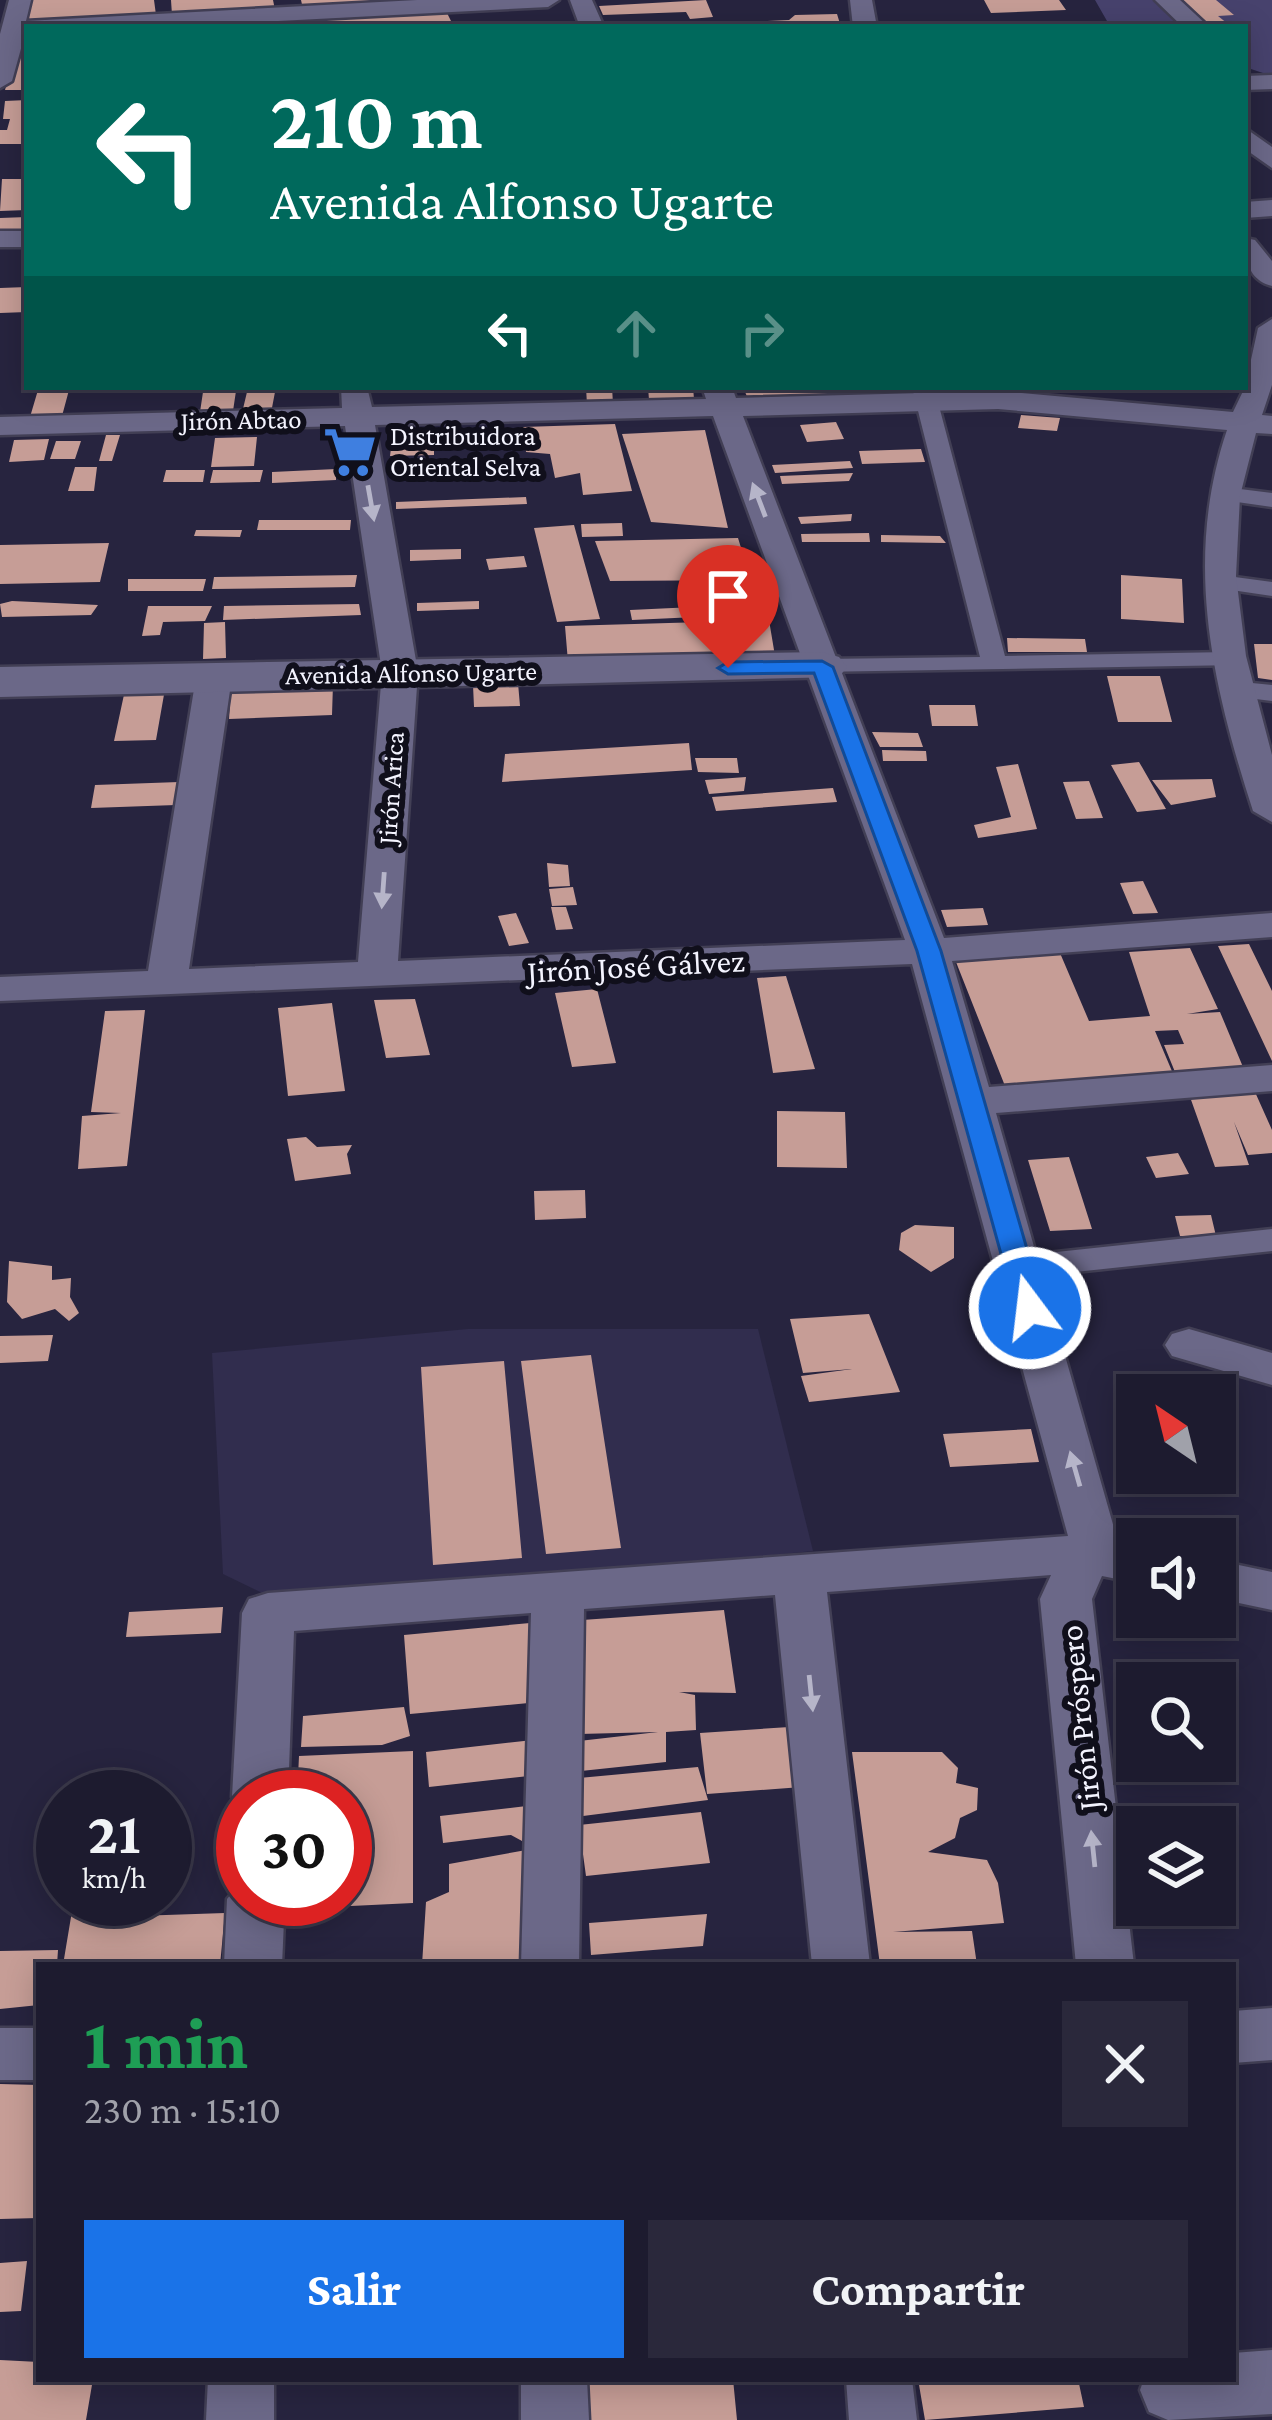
<!DOCTYPE html>
<html lang="es">
<meta charset="utf-8">
<style>
:root{--surface:#1d1b2f;--page:#2a283b;--text:#f1f3f6;--muted:#a0a1aa;--line:#3b394b;--accent:#1a73e8}
body{margin:0;font-family:"Crimson Pro",serif;background:var(--page);color:var(--text);height:100vh;display:flex;flex-direction:column;font-size:45px;white-space:nowrap}
*{box-sizing:border-box;margin:0}
p{font-size:39px;color:var(--muted)}
.icon{flex:none;width:66px;height:66px;fill:none;stroke:currentColor;stroke-width:2;stroke-linecap:round;stroke-linejoin:round}
.map{position:relative;flex:1;overflow:hidden}
.drawer{position:absolute;left:36px;top:1962px;width:1200px;height:420px;display:flex;flex-direction:column;background:var(--surface);border-radius:0px;box-shadow:0 6px 30px #0003,0 0 0 3px var(--line)}
.drawer>*{flex:none}
.top-card{position:absolute;left:24px;top:24px;width:1224px;height:366px;border-radius:0px;box-shadow:0 6px 30px #0003,0 0 0 3px var(--line);background:#00695c;color:#fff;overflow:hidden}
.needle{width:78px;rotate:325deg}
.controls{position:absolute;left:1116px;top:1374px;display:grid;gap:24px}
.controls a{display:grid;place-items:center;width:120px;height:120px;border-radius:0px;background:var(--surface);box-shadow:0 6px 30px #0003,0 0 0 3px var(--line);font-size:60px}
.speed{position:absolute;left:36px;top:1770px;display:flex;gap:24px;font-size:60px;font-weight:700;text-align:center}
.speed>*{display:grid;place-content:center;width:156px;height:156px;border-radius:50%;background:var(--surface);box-shadow:0 6px 30px #0003,0 0 0 3px var(--line);line-height:1}
.speed small{font-size:30px;font-weight:400}
.speed .limit{border:18px solid #d22;background:#fff;color:#111}
.pin{position:absolute;display:grid;place-items:center;width:102px;height:102px;color:#fff;margin:-123px -51px;border-radius:50% 50% 50% 0;rotate:-45deg;box-shadow:0 0 12px #0007}
.pin .icon{rotate:45deg}
.me{position:absolute;width:132px;margin:-66px;rotate:345deg;stroke-linejoin:round;filter:drop-shadow(0 0 9px #0008)}
.turn{display:flex;align-items:center;gap:42px;height:252px;padding:0 48px;font-size:54px}
.turn .icon{width:156px;height:156px;stroke-width:2.5}
.turn b{display:block;font-size:84px;line-height:102px}
.lanes{display:flex;align-items:center;height:114px;padding:0 48px;background:#0003;justify-content:center;gap:60px;direction:ltr}
.lanes .off{opacity:.35}
.round{display:grid;place-items:center;flex:none;width:126px;height:126px;border-radius:0px;background:var(--page)}
.summary{display:flex;align-items:center;justify-content:space-between;height:204px;padding:0 48px}
h1{font-size:72px;font-weight:700;line-height:90px;color:#1e9e55}
.action{display:flex;gap:24px;margin-top:auto;padding:24px 48px}
.action a{flex:1;height:138px;border-radius:0px;background:var(--accent);color:#fff;font-size:48px;font-weight:700;line-height:138px;text-align:center}
.action a+a{background:var(--page);color:var(--text)}
.map>svg:first-child{display:block}
</style>
<div class="map">
<svg width="1272" height="2420" viewBox="0 0 1272 2420">
<rect width="100%" height="100%" fill="#27243f"/>
<path fill="#312d4e" d="M468,1329H758L813,1551L283,1603L223,1574L212,1353Z"/>
<path fill="#47426d" d="M1095,0H1272V76L1245,67V27H1125L1107,21Z"/>
<path fill="#c69d96" d="M31,0H154L156,15L28,22Z
M171,0H273L275,10L172,15Z
M301,0H395V4L303,9Z
M706,0L713,17L690,19L686,12L603,15L599,6Z
M984,0H1059L1066,10L991,13Z
M1168,0H1216L1234,15L1218,16L1228,24L1202,27Z
M445,9L454,27H310L308,18Z
M837,14L841,27L723,23L789,20L795,15Z
M27,34V90H5L20,35Z
M27,100V144H0V130H7L10,119H3L5,101Z
M2,179H27V210L0,211Z
M27,217V233L0,234V218Z
M27,287V312L0,313V288Z
M586,387H612L613,404L587,405Z
M648,387H693L694,399L649,400Z
M743,387H906L907,394L748,399Z
M38,390H69L62,416L30,417Z
M236,391L233,411L200,412L203,392Z
M247,392H275L271,413H242Z
M1021,415L1060,418L1057,431L1018,428Z
M836,422L844,439L807,442L800,425Z
M615,424L632,491L583,495L580,473L555,478L550,454L526,452L523,427Z
M705,430L728,528L651,522L622,434Z
M106,435H120L112,461H99Z
M257,437L254,466L211,467L215,438Z
M49,439L44,460L9,462L14,440Z
M56,441H81L75,459H50Z
M434,447V455L390,456L391,448Z
M921,449L925,462L862,464L859,451Z
M392,459H436L435,468L392,469Z
M850,461L853,468L775,473L772,465Z
M75,467H97L94,491H68Z
M336,469V480L272,483V472Z
M166,470H205L203,482H163Z
M213,470H263L260,482L210,483Z
M458,471V478L393,479V472Z
M853,473L849,481L782,484L780,476Z
M526,497L527,504L396,509V502Z
M852,514L851,521L801,524L798,517Z
M259,520H351L350,530H257Z
M622,523L623,536L582,537L581,524Z
M574,525L600,619L557,622L534,528Z
M196,530H242L240,537L194,536Z
M869,533L870,542H802L801,534Z
M881,535L940,536L946,543L881,542Z
M738,538L751,580L610,581L595,541Z
M109,543L100,582L0,584V545Z
M461,549V559L410,561V550Z
M524,556L527,567L489,570L486,559Z
M357,575L355,587L212,589L214,577Z
M1121,575L1182,579L1184,623L1121,619Z
M128,579H206L203,591H128Z
M12,601L98,605L91,615L2,617L0,604Z
M479,601V609L417,611V603Z
M359,604L361,615L223,620L224,606Z
M148,606H212L205,621L163,622L160,635L142,636Z
M694,607L696,617L632,620L630,610Z
M769,620L775,656L568,662L565,626Z
M225,622L226,658L203,659L204,623Z
M1007,638L1085,639L1087,652H1008Z
M1254,644H1272V680L1258,678Z
M1107,676H1160L1172,722H1118Z
M518,683L520,706L474,707L473,685Z
M333,684L332,715L229,719L231,688Z
M165,689L156,740L114,741L125,690Z
M929,705H975L978,726H932Z
M872,732L918,733L923,747H880Z
M689,743L692,770L502,782L505,754Z
M882,750L926,751L927,761H883Z
M695,758H737L739,773L698,772Z
M1139,762L1142,767L1166,809L1137,812L1111,765Z
M1018,764L1037,829L978,838L974,825L1011,817L996,767Z
M746,777L744,791L709,794L705,780Z
M1212,779L1216,797L1171,805L1152,780Z
M1089,781L1103,818L1076,819L1063,782Z
M179,782L176,805L91,808L95,785Z
M833,788L837,802L716,811L712,797Z
M547,863L568,865L570,886L549,887Z
M1143,881L1158,913L1133,914L1120,883Z
M573,887L577,905L552,906L549,889Z
M551,907H566L573,929L556,930Z
M983,908L988,925L947,927L941,910Z
M516,913L529,943L509,946L498,916Z
M1249,944L1272,991V1061L1218,946Z
M1190,948L1218,1009L1187,1014L1220,1012L1243,1067L1175,1072L1164,1045L1184,1044L1178,1030L1155,1031L1174,1076L1007,1091L956,962L1060,953L1089,1021L1150,1016L1129,952Z
M786,976L815,1069L773,1073L757,978Z
M597,989L616,1063L572,1067L555,993Z
M415,999L430,1055L386,1058L374,1000Z
M332,1003L345,1091L288,1096L278,1008Z
M145,1010L127,1166L78,1169L82,1116L121,1113L91,1112L105,1011Z
M1255,1092L1272,1130V1153L1248,1155L1234,1122L1249,1165L1215,1167L1190,1097Z
M777,1111L845,1112L847,1168L777,1167Z
M306,1137L317,1147L352,1145L347,1154L351,1174L295,1181L287,1139Z
M1178,1153L1189,1174L1156,1178L1146,1157Z
M1069,1157L1092,1229L1050,1231L1028,1160Z
M585,1190L586,1218L535,1220L534,1191Z
M1211,1215L1216,1236H1180L1175,1216Z
M915,1225L954,1227V1258L931,1272L899,1250L901,1233Z
M9,1261L52,1266V1280L71,1278L70,1297L79,1313L69,1321L55,1309L22,1319L7,1302Z
M869,1314L900,1392L809,1402L801,1376L852,1369L803,1373L790,1319Z
M53,1335L48,1361L0,1363V1336Z
M591,1355L621,1548L546,1554L521,1361Z
M504,1361L522,1558L433,1565L421,1367Z
M1031,1429L1039,1462L950,1467L943,1434Z
M223,1607L221,1633L126,1637L129,1612Z
M724,1610L736,1693L679,1692L695,1695L696,1730L666,1732V1762L581,1771L579,1741L658,1732L579,1734L568,1621Z
M530,1623L539,1702L410,1714L404,1635Z
M404,1707L410,1736L382,1745L301,1747L303,1716Z
M805,1726L815,1786L707,1794L700,1733Z
M533,1740L538,1775L429,1787L426,1752Z
M413,1751V1903L289,1909L290,1899H345V1797H297L299,1756Z
M852,1752H942L958,1768L956,1783L978,1788L977,1810L960,1818L955,1838L928,1852L987,1860L998,1883L1004,1923L893,1932L972,1931L977,1965H880Z
M698,1767L708,1800L583,1816L579,1778Z
M535,1805L540,1839L522,1841L511,1835L443,1843L440,1816Z
M701,1812L710,1863L586,1876L579,1825Z
M532,1849L530,1965H422L426,1902L449,1892V1864Z
M114,1910L136,1916L225,1913L220,1965H63L72,1911Z
M707,1914L703,1946L591,1955L589,1923Z
M58,1950L57,1965H39V2005L0,2009V1951Z
M0,2084L39,2085V2218L0,2219Z
M27,2261L21,2311L0,2312V2263Z
M0,2360L39,2362V2379H93L86,2420H0Z
M583,2379H733L737,2420H587Z
M918,2379H1078L1084,2407L925,2420Z"/>
<g fill="none" stroke-linecap="round" stroke-linejoin="round">
<g stroke="#423f55" stroke-width="5">
<path id="pedestrian" d="M912,387H934L1005,656L1230,652L1239,655V665L813,672V662L822,659L980,657Z
M1224,487L1272,493V507L1216,499V489Z
M1220,575L1272,582V596L1211,587L1208,582Z
M1232,681L1272,685V701L1223,695V683Z
M1272,1229V1251L1019,1278L1002,1267L1019,1256Z"/>
</g>
<g stroke="#423f55" stroke-width="5">
<path id="minor" d="M9,0H31L26,21L417,0H559L548,7L165,27H27L12,81L0,88V34Z
M570,0H592L604,27H580Z
M850,0H872L877,27H853Z
M1155,0H1180L1209,27H1183Z
M1272,75V89L1245,90V76Z
M1245,128L1272,147V168L1245,149Z
M1272,200V216L1245,218V202Z
M0,231H27V247H0Z
M1245,238L1255,240L1272,261V286C1248,280 1245,259 1245,238Z
M1272,319V385L1262,415L1272,416V434L1256,433L1240,496L1236,576L1246,656L1272,755V822L1253,811C1212,684 1183,560 1227,430L998,409L743,416L944,938L1272,913V937L952,961L989,1087L1272,1065V1091L996,1113L1118,1542L1137,1545V1583L1102,1576L1092,1599L1134,1965H1076L1040,1599L1051,1575L827,1592L870,1965H812L775,1595L584,1609L579,1965H521L531,1613L294,1631L288,1797H243L240,1813L232,1797L242,1613L249,1599L268,1593L1068,1536L912,964L0,1001V977L148,971L196,677L214,666L232,677L189,969L358,962L382,672L345,426L0,435V417L342,408L341,387H367L372,407L706,399L702,387H732L736,398L998,391L1233,412L1245,387L1258,328ZM713,416L905,940L398,961L418,672L375,425Z
M1189,1329L1272,1353V1385L1172,1356L1165,1345L1172,1334Z
M1215,1560L1272,1572V1610L1215,1598Z
M243,1880V1899H285L282,1965H224L227,1899Z
M1272,2008V2060L1233,2063V2011Z
M0,2028H39V2080H0Z
M1272,2350V2414L1168,2420L1149,2412L1140,2390L1144,2379H1233V2353Z
M208,2379H274V2420H206Z
M521,2379H587L589,2420H521Z
M846,2379H912L917,2420H849Z"/>
</g>
<g stroke="#423f55" stroke-width="5">
<path id="secondary" d="M822,652L839,657L847,667L839,677L0,697V667Z"/>
</g>
<use href="#pedestrian" fill="#6b6888" fill-rule="evenodd"/>
<use href="#minor" fill="#6b6888" fill-rule="evenodd"/>
<use href="#secondary" fill="#6b6888" fill-rule="evenodd"/>
</g>
<defs><path id="oneway-solid" d="M-6-.8H1V-3.2L6.5 0L1 3.2V.8H-6Z" transform="scale(3)"/></defs>
<g fill="#b6b5c9">
<use href="#oneway-solid" transform="translate(759 500) rotate(-111)"/>
<use href="#oneway-solid" transform="translate(371 503) rotate(80)"/>
<use href="#oneway-solid" transform="translate(383 890) rotate(94)"/>
<use href="#oneway-solid" transform="translate(1075 1469) rotate(-106)"/>
<use href="#oneway-solid" transform="translate(811 1693) rotate(84)"/>
<use href="#oneway-solid" transform="translate(1093 1849) rotate(-96)"/>
</g>
<path fill="#1a73e8" stroke="#114b97" stroke-width="3" d="M822,661L833,667L941,951L1044,1308L1040,1315L1030,1317L1016,1308L917,951L814,673L728,674L718,668L728,662Z"/>
<defs>
<g id="supermarket-bare" transform="scale(4.14)"><path d="M-6-5.5h2.5l.6 2H6L4.5 2H-2.5L-4.4-4H-6ZM-1.5 3.2a1.3 1.3 0 1 0 .1 0ZM3 3.2a1.3 1.3 0 1 0 .1 0Z" fill="#3f7fe0" stroke="#100f1b" stroke-width="2.5" paint-order="stroke"/></g>
</defs>
<g fill-rule="evenodd">
<use href="#supermarket-bare" x="350" y="452"/>
</g>
<g text-anchor="middle" stroke-width="12" stroke-linejoin="round" paint-order="stroke">
<g font-size="27" fill="#f4f4ff" stroke="#100f1b">
<text transform="translate(241 420) rotate(-1)" y="9">Jirón Abtao</text>
<text transform="translate(411 673) rotate(-1)" y="9">Avenida Alfonso Ugarte</text>
<text transform="translate(391 788) rotate(-86)" y="9">Jirón Arica</text>
</g>
<g font-size="27" fill="#f4f4ff" stroke="#100f1b" text-anchor="start">
<text x="390" y="445">Distribuidora<tspan x="390" dy="31">Oriental Selva</tspan></text>
</g>
<g font-size="33" fill="#f4f4ff" stroke="#100f1b">
<text transform="translate(636 965) rotate(-3)" y="12">Jirón José Gálvez</text>
<text transform="translate(1079 1718) rotate(-96)" y="12">Jirón Próspero</text>
</g>
</g>
</svg>
<div class="controls">
<a><svg class="needle" viewBox="-14 -14 28 28"><path d="M0-13l5 13h-10z" fill="#e53935"/><path d="M0 13l5-13h-10z" fill="#a0a1aa"/></svg></a>
<a><svg class="icon" aria-label="sound" viewBox="0 0 24 24"><path d="M4 9h4l5-4v14l-5-4H4zM17 9q2 3 0 6"/></svg></a>
<a><svg class="icon" aria-label="search" viewBox="0 0 24 24"><circle cx="10" cy="10" r="6"/><path d="M15 15l6 6"/></svg></a>
<a><svg class="icon" aria-label="layers" viewBox="0 0 24 24"><path d="M12 4l9 5-9 5-9-5zM3 14l9 5 9-5"/></svg></a>
</div>
<div class="speed"><div>21<small>km/h</small></div><div class="limit">30</div></div>
<div class="pin" style="left:728px;top:668px;background:#d93025"><svg class="icon" aria-label="arrive" viewBox="0 0 24 24"><path d="M6 21V4h12l-3 4 3 4H6"/></svg></div>
<svg class="me" style="left:1030px;top:1308px" viewBox="-20 -20 40 40"><circle r="17" fill="#1a73e8" stroke="#fff" stroke-width="3"/><path d="M0-11L8 9 0 5-8 9z" fill="#fff"/></svg>
<div class="top-card">
<div class="turn"><svg class="icon" aria-label="left" viewBox="0 0 24 24"><path d="M17 20v-9H6M10 6l-5 5 5 5"/></svg><div><b>210 m</b>Avenida Alfonso Ugarte</div></div>
<div class="lanes"><svg class="icon" aria-label="left" viewBox="0 0 24 24"><path d="M17 20v-9H6M10 6l-5 5 5 5"/></svg><svg class="icon off" aria-label="ahead" viewBox="0 0 24 24"><path d="M12 20V5M6 11l6-6 6 6"/></svg><svg class="icon off" aria-label="right" viewBox="0 0 24 24"><path d="M7 20v-9h11M14 6l5 5-5 5"/></svg></div>
</div>
<section class="drawer">
<div class="summary"><div><h1>1 min</h1><p>230 m · 15:10</p></div><a class="round"><svg class="icon" aria-label="close" viewBox="0 0 24 24"><path d="M6 6l12 12M18 6L6 18"/></svg></a></div>
<div class="action"><a>Salir</a><a>Compartir</a></div>
</section>
</div>
